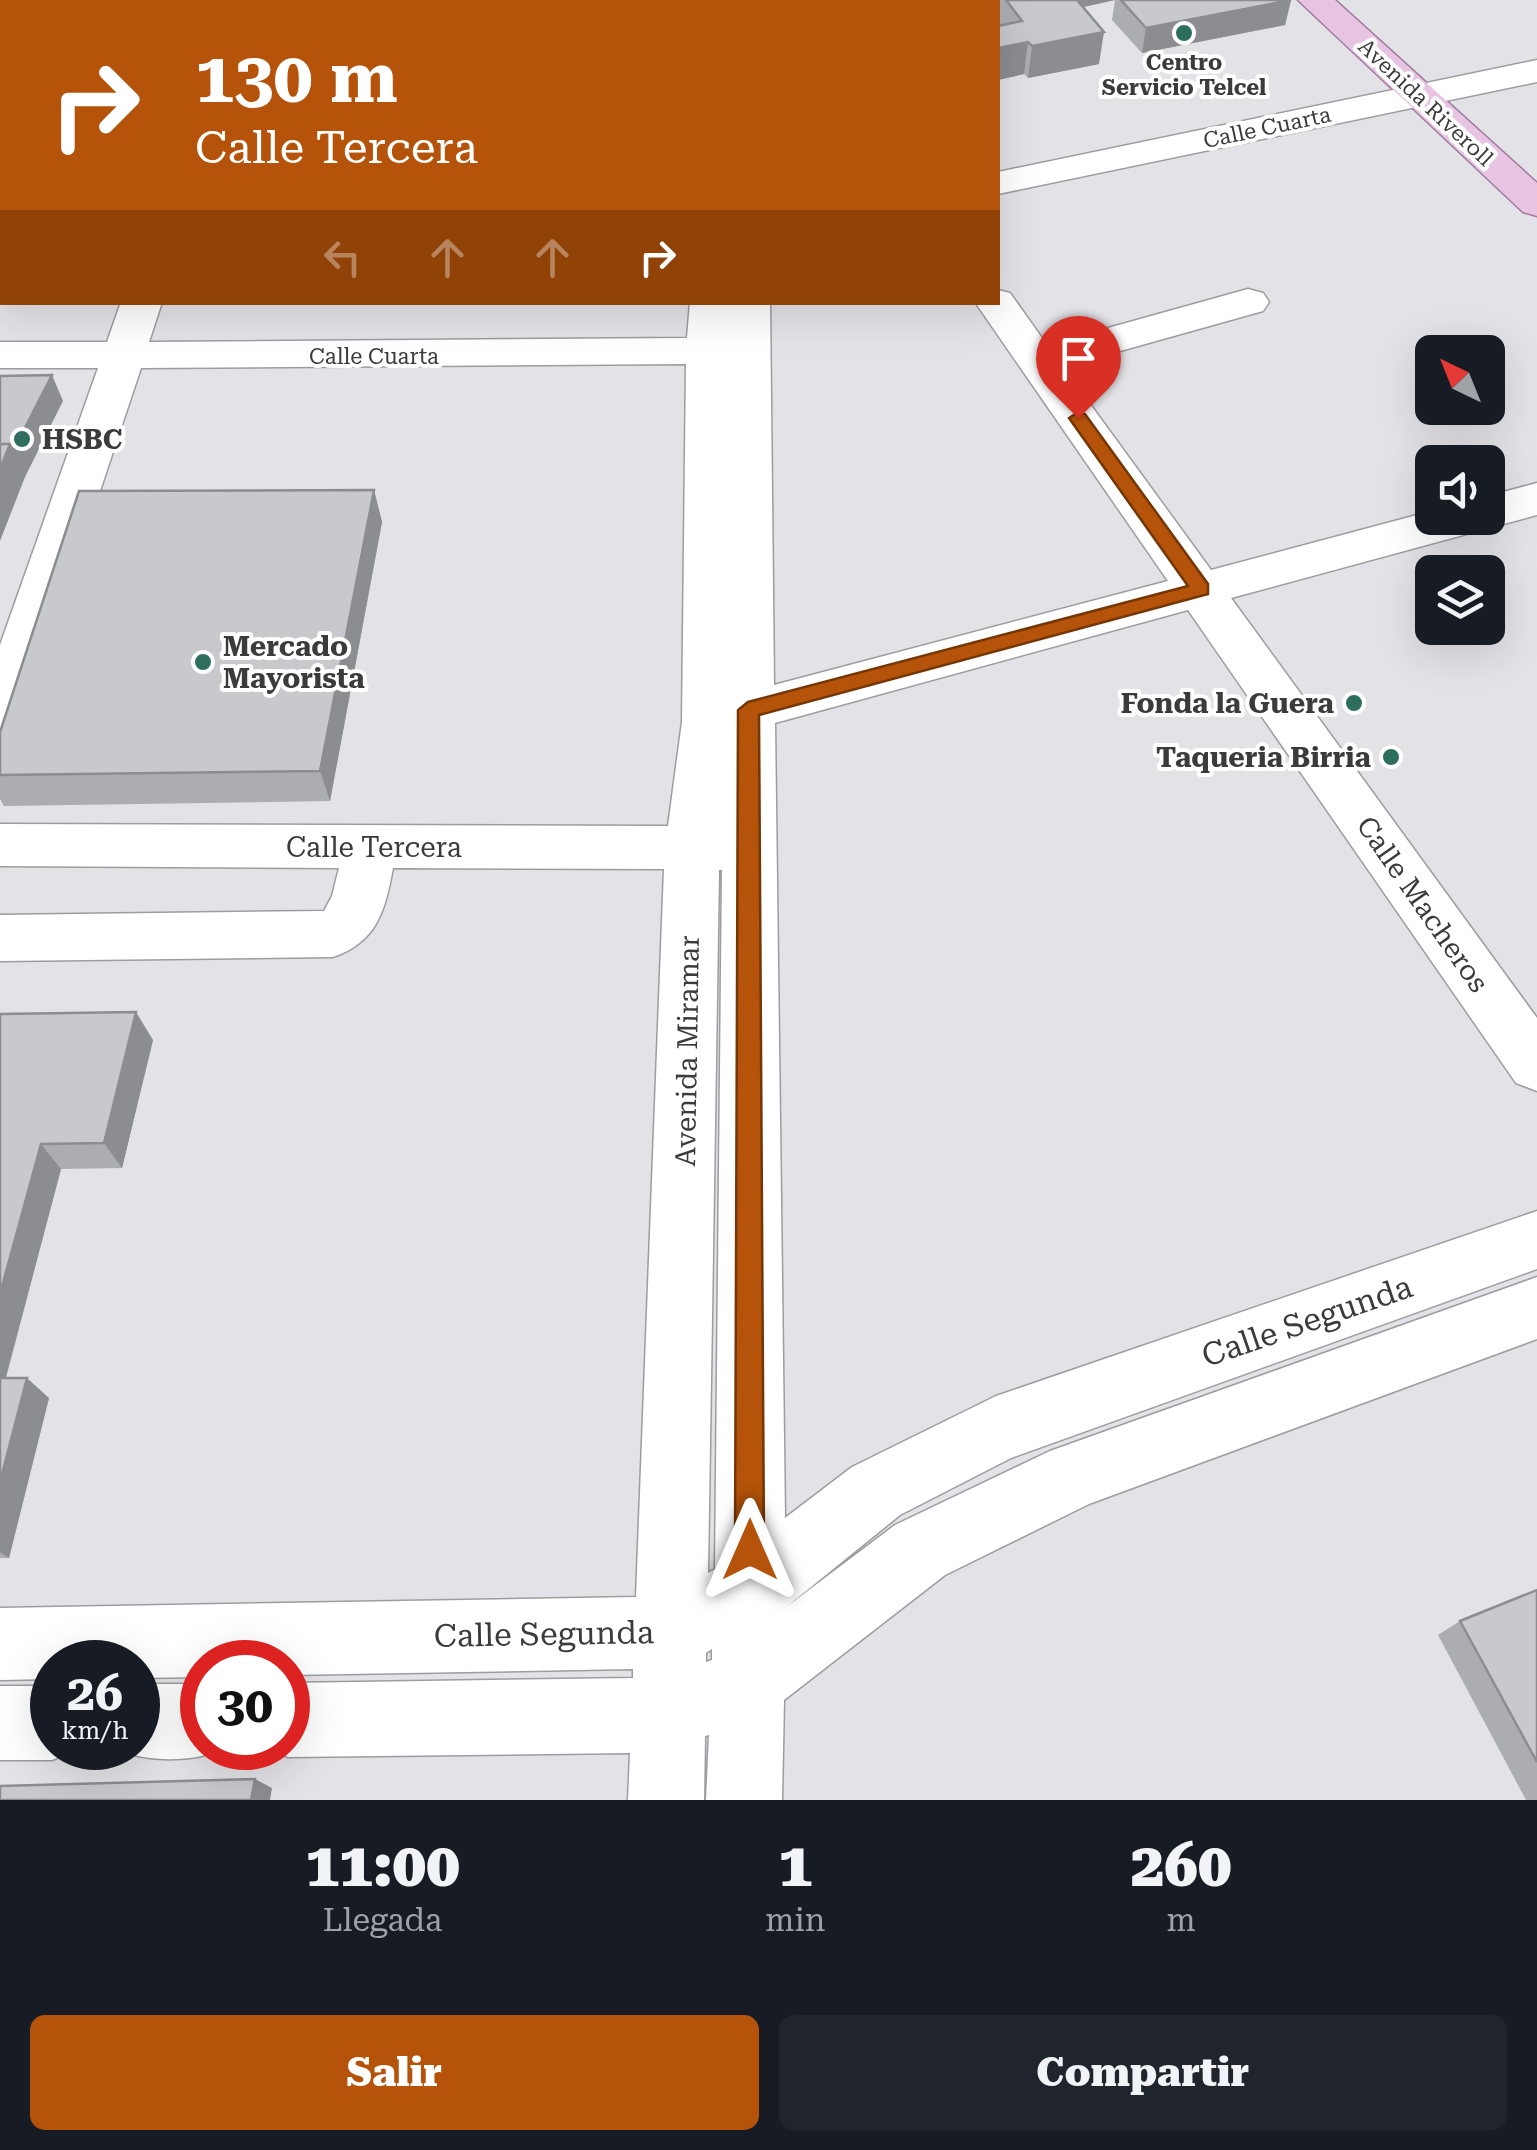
<!DOCTYPE html>
<html lang="es">
<style>
:root{--surface:#171b24;--page:#20242c;--text:#f1f3f6;--muted:#9ea1a6;--accent:#b45309}
body{margin:0;font-family:"Roboto Serif",serif;background:var(--page);color:var(--text);height:100vh;display:flex;flex-direction:column;font-size:38px;white-space:nowrap}
*{box-sizing:border-box;margin:0}
p{font-size:32px;color:var(--muted)}
.icon{flex:none;width:55px;height:55px;fill:none;stroke:currentColor;stroke-width:2;stroke-linecap:round;stroke-linejoin:round}
.map{position:relative;height:1800px;overflow:hidden}
.details{display:flex;flex-direction:column;background:var(--surface);flex:1}
.details>*{flex:none}
.top-card{position:absolute;left:0px;top:0px;width:1000px;height:305px;box-shadow:0 10px 40px #0002;background:#b45309;color:#fff;overflow:hidden}
.needle{width:65px;rotate:317deg}
.buttons{position:absolute;left:1415px;top:335px;display:grid;gap:20px}
.buttons a{display:grid;place-items:center;width:90px;height:90px;border-radius:15px;background:var(--surface);box-shadow:0 10px 40px #0002;font-size:50px}
.speed{position:absolute;left:30px;top:1640px;display:flex;gap:20px;font-size:50px;font-weight:700;text-align:center}
.speed>*{display:grid;place-content:center;width:130px;height:130px;border-radius:50%;background:var(--surface);box-shadow:0 10px 40px #0002;line-height:1}
.speed small{font-size:25px;font-weight:400}
.speed .limit{border:15px solid #d22;background:#fff;color:#111}
.pin{position:absolute;display:grid;place-items:center;width:85px;height:85px;color:#fff;margin:-102px -42px;border-radius:50% 50% 50% 0;rotate:-45deg;box-shadow:0 0 10px #0007}
.pin .icon{rotate:45deg}
.me{position:absolute;width:110px;margin:-55px;rotate:0deg;stroke-linejoin:round;filter:drop-shadow(0 0 8px #0008)}
.turn{display:flex;align-items:center;gap:35px;height:210px;padding:0 30px;font-size:45px}
.turn .icon{width:130px;height:130px;stroke-width:2.5}
.turn b{display:block;font-size:70px;line-height:85px}
.lanes{display:flex;align-items:center;height:95px;padding:0 30px;background:#0003;justify-content:center;gap:50px;direction:ltr}
.lanes .off{opacity:.35}
.eta{display:flex;justify-content:space-evenly;align-items:center;height:170px;text-align:center}
.eta b{font-size:60px;font-weight:800;line-height:70px}
.primary-button{display:flex;gap:20px;margin-top:auto;padding:20px 30px}
.primary-button a{flex:1;height:115px;border-radius:15px;background:var(--accent);color:#fff;font-size:40px;font-weight:800;line-height:115px;text-align:center}
.primary-button a+a{background:var(--page);color:var(--text)}
.map>svg:first-child{display:block}
</style>
<div class="map">
<svg width="1537" height="1800" viewBox="0 0 1537 1800">
<rect width="100%" height="100%" fill="#e3e2e6"/>
<g fill="none" stroke-linecap="round" stroke-linejoin="round">
<g stroke="#9e9ca0" stroke-width="3">
<path id="minor" d="M220,0H254V2H220Z
M747,0H782L783,2H749Z
M0,19H2V39H0Z
M1537,60V82L998,194V172Z
M1248,289L1263,293L1269,302L1263,311L1063,367L1211,570L1432,511V518H1488V496L1537,483V515L1231,598L1537,1018V1091L1516,1083L1188,610L775,723L785,1518L852,1467L996,1396L1537,1211V1269L1011,1458L900,1515L785,1608L895,1525L1050,1451L1537,1277V1339L1089,1504L945,1575L784,1700L782,1800H706L709,1735L705,1736L704,1800H628L630,1753L288,1757L265,1748H288V1683L633,1678V1669L288,1675V1662H202V1677L138,1678V1662H52V1679L0,1680V1608L636,1597L664,869L393,868C385,911 377,942 333,957L0,961V915L324,911L332,896L339,868L0,866V824L668,826L682,722L686,364L141,368L25,716L18,730L0,735V645L98,368H0V342H107L121,302H162L149,342L687,338L690,302H770L774,685L1168,581L975,302H998V290L1010,293L1047,345ZM719,870H722L715,1569L708,1573ZM712,1649V1660L706,1662V1653Z
M138,1684H202V1748H228C191,1763 149,1763 112,1748H138Z
M0,1686H52V1748L78,1749L52,1760H0Z"/>
</g>
<g stroke="#a07b9c" stroke-width="3">
<path id="major" d="M1298,0H1335L1537,183V216L1523,212Z"/>
</g>
<use href="#minor" fill="#fff" fill-rule="evenodd"/>
<use href="#major" fill="#e7c5e2" fill-rule="evenodd"/>
</g>
<path fill="#acadb0" d="M0,0H152L147,2H2V8H0Z
M811,0H1291L1285,25L1142,53L1112,20L1115,0L1083,7L1099,64L1028,78L1024,74L998,80V2H813Z
M374,490L382,522L330,801L4,806L0,799V732Z
M0,1014L153,1040L122,1168L61,1169L6,1378L49,1398L9,1558H0Z
M1537,1590V1800H1526L1438,1635L1460,1621Z"/>
<path fill="#8c8d90" d="M131,0H152L147,2H132Z
M938,0H994V2H926Z
M1058,0H1115L1056,13Z
M1291,0L1285,25L1142,53L1146,28Z
M1104,32L1099,64L1028,78L1032,46Z
M1028,42L1024,74L998,80V48Z
M52,375L63,401L25,477L0,541V469L10,444Z
M374,490L382,522L330,801L320,771Z
M136,1012L153,1040L122,1168L104,1143Z
M41,1144L61,1169L0,1399V1294Z
M27,1378L49,1398L9,1558L0,1552V1482Z
M255,1779L272,1788L270,1800H251Z"/>
<path fill="#c8c9cd" stroke="#8c8d90" stroke-width="2.5" d="M837,0H938L926,2H839Z
M1006,0H1077L1104,32L1032,46L1028,42L998,48V26L1022,21Z
M1121,0H1291L1146,28Z
M52,375L13,451L10,444H0V376Z
M0,444H10L0,469Z
M374,490L320,771L0,775V732L79,491Z
M136,1012L104,1143L41,1144L0,1294V1014Z
M0,1378H27L0,1482Z
M1537,1590V1762L1460,1621Z
M255,1779L251,1800H0V1786Z"/>
<path fill="#b45309" stroke="#753606" stroke-width="2.5" d="M1078,412L1085,414L1208,584V594L759,715L764,1550L760,1560L750,1565L739,1560L735,1550L738,710L748,702L1188,586L1069,418Z"/>
<g fill="#2d6e5e" stroke="#fff" stroke-width="4">
<circle cx="1184" cy="33" r="10"/>
<circle cx="22" cy="439" r="10"/>
<circle cx="203" cy="662" r="10"/>
<circle cx="1354" cy="703" r="10"/>
<circle cx="1391" cy="757" r="10"/>
</g>
<g text-anchor="middle" stroke-width="8" stroke-linejoin="round" paint-order="stroke">
<g font-size="22" font-weight="bold" fill="#3b3a3c" stroke="#fff">
<text x="1184" y="70">Centro<tspan x="1184" dy="25">Servicio Telcel</tspan></text>
</g>
<g font-size="22" fill="#3b3a3c" stroke="#fff">
<text transform="translate(1426 102) rotate(43)" y="8">Avenida Riveroll</text>
<text transform="translate(1267 127) rotate(-12)" y="8">Calle Cuarta</text>
<text x="374" y="364">Calle Cuarta</text>
</g>
<g font-size="28" font-weight="bold" fill="#3b3a3c" stroke="#fff" text-anchor="start">
<text x="42" y="449">HSBC</text>
<text x="223" y="656">Mercado<tspan x="223" dy="32">Mayorista</tspan></text>
<text x="1334" y="713" text-anchor="end">Fonda la Guera</text>
<text x="1371" y="767" text-anchor="end">Taqueria Birria</text>
</g>
<g font-size="28" fill="#3b3a3c" stroke="#fff">
<text x="374" y="857">Calle Tercera</text>
<text transform="translate(1423 904) rotate(55)" y="10">Calle Macheros</text>
<text transform="translate(687 1051) rotate(-89)" y="10">Avenida Miramar</text>
</g>
<g font-size="32" fill="#3b3a3c" stroke="#fff">
<text transform="translate(1307 1321) rotate(-19)" y="11">Calle Segunda</text>
<text transform="translate(544 1634) rotate(-1)" y="11">Calle Segunda</text>
</g>
</g>
</svg>
<div class="buttons">
<a><svg class="needle" viewBox="-14 -14 28 28"><path d="M0-13l5 13h-10z" fill="#e53935"/><path d="M0 13l5-13h-10z" fill="#9ea1a6"/></svg></a>
<a><svg class="icon" aria-label="sound" viewBox="0 0 24 24"><path d="M4 9h4l5-4v14l-5-4H4zM17 9q2 3 0 6"/></svg></a>
<a><svg class="icon" aria-label="layers" viewBox="0 0 24 24"><path d="M12 4l9 5-9 5-9-5zM3 14l9 5 9-5"/></svg></a>
</div>
<div class="speed"><div>26<small>km/h</small></div><div class="limit">30</div></div>
<div class="pin" style="left:1078px;top:418px;background:#d93025"><svg class="icon" aria-label="arrive" viewBox="0 0 24 24"><path d="M6 21V4h12l-3 4 3 4H6"/></svg></div>
<svg class="me" style="left:750px;top:1550px" viewBox="-20 -20 40 40"><path d="M0-17L14 15 0 8-14 15z" fill="#b45309" stroke="#fff" stroke-width="4"/></svg>
<div class="top-card">
<div class="turn"><svg class="icon" aria-label="right" viewBox="0 0 24 24"><path d="M7 20v-9h11M14 6l5 5-5 5"/></svg><div><b>130 m</b>Calle Tercera</div></div>
<div class="lanes"><svg class="icon off" aria-label="left" viewBox="0 0 24 24"><path d="M17 20v-9H6M10 6l-5 5 5 5"/></svg><svg class="icon off" aria-label="ahead" viewBox="0 0 24 24"><path d="M12 20V5M6 11l6-6 6 6"/></svg><svg class="icon off" aria-label="ahead" viewBox="0 0 24 24"><path d="M12 20V5M6 11l6-6 6 6"/></svg><svg class="icon" aria-label="right" viewBox="0 0 24 24"><path d="M7 20v-9h11M14 6l5 5-5 5"/></svg></div>
</div>
</div>
<section class="details">
<div class="eta">
<div><b>11:00</b><p>Llegada</p></div>
<div><b>1</b><p>min</p></div>
<div><b>260</b><p>m</p></div>
</div>
<div class="primary-button"><a>Salir</a><a>Compartir</a></div>
</section>
